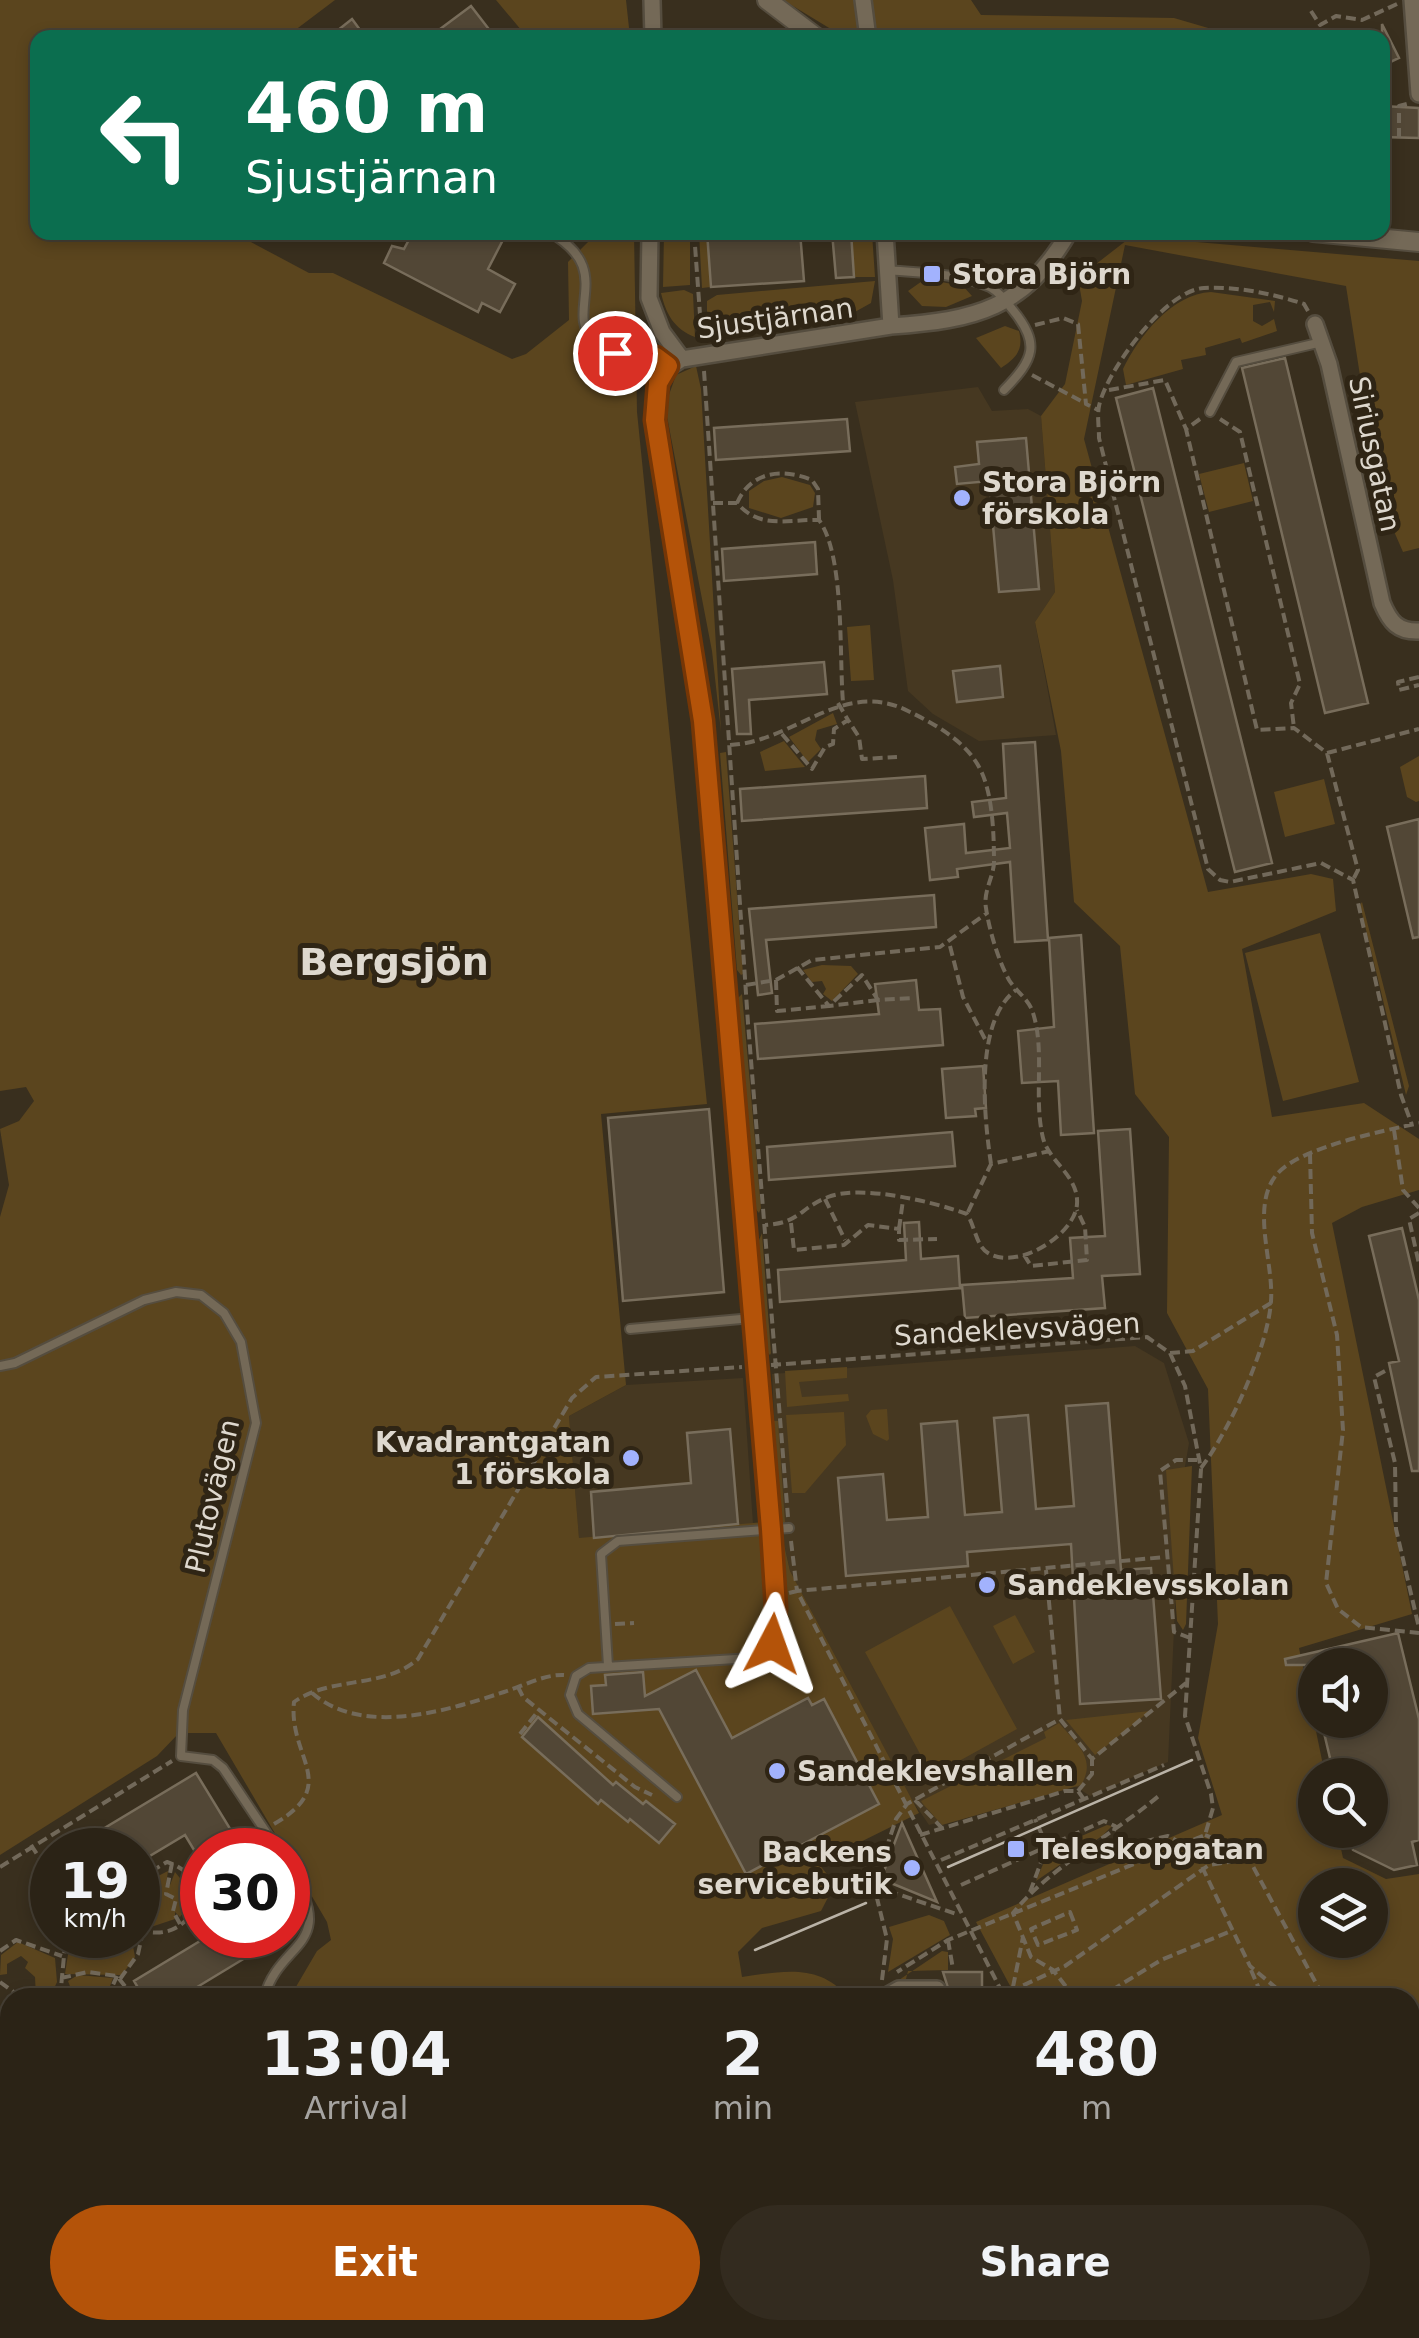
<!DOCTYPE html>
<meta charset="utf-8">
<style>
:root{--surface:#2b2316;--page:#332b1f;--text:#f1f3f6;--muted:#a6a4a1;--line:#474035;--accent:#b45309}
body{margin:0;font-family:"DejaVu Sans",sans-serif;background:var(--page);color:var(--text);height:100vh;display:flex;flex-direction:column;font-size:38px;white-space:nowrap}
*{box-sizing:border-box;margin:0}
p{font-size:32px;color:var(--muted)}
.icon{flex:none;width:55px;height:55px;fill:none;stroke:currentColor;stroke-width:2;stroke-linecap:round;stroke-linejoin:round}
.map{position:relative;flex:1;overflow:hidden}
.drawer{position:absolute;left:0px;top:1988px;width:1420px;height:352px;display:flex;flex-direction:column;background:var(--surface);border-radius:30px 30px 0 0;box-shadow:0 5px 15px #0003,0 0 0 2px var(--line)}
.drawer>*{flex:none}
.guide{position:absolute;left:30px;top:30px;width:1360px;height:210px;border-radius:20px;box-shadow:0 5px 15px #0003,0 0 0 2px var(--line);background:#0b6e4f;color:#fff;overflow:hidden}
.tools{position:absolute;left:1298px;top:1648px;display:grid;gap:20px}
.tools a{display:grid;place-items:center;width:90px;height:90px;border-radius:50%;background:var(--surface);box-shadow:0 5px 15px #0003,0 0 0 2px var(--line);font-size:50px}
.speed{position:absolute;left:30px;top:1828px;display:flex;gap:20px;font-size:50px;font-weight:700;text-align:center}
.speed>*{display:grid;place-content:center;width:130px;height:130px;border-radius:50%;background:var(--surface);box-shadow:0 5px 15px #0003,0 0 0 2px var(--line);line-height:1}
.speed small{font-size:25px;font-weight:400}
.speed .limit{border:15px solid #d22;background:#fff;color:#111}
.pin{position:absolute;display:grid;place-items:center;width:85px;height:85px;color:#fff;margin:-42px;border:5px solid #fff;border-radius:50%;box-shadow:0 2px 10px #0007}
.me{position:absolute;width:110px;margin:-55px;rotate:4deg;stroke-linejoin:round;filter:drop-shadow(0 0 8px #0008)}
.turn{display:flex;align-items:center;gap:35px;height:210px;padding:0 50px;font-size:45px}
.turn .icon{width:130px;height:130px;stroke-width:2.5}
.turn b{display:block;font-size:70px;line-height:85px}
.eta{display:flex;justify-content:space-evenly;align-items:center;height:170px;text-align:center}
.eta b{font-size:60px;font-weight:600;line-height:70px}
.button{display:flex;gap:20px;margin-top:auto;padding:20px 50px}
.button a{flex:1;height:115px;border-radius:60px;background:var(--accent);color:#fff;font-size:40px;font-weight:600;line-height:115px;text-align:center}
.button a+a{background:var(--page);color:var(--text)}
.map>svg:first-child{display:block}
</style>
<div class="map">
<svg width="1419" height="2338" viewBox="0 0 1419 2338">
<rect width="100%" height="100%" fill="#392f1e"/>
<path fill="#463821" d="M978,387L992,411L1028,409L1041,416L1055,592L1035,622L1056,735L979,741L933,714L908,691L893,580L855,402Z
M1135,1346L1164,1363L1189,1443L1180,1496L1168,1762L1090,1796L1075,1786L929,1825L910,1797L790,1571L779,1521L772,1374Z
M743,1378L753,1524L738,1525L729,1429L687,1433L691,1483L591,1492L594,1538L579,1539L569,1416L626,1385Z
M1229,2330H1364L1369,2338H1233Z"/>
<path fill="#5b451e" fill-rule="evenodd" d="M0,0H335L286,37L38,38V232L234,233L309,273H333L512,359L526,354L569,320L568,262L591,239V233H634L637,412L707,1104L601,1114L626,1385L569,1416L579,1538L777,1521L770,1421H778L785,1522L780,1526L790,1571L919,1813L818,1863L835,1884L821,1911L762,1928L738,1952L742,1977C784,1971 819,1963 848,1997H290L317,1951L331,1940L327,1922L216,1733H179L157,1756L0,1855V1217L9,1185L0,1129L19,1121L34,1101L26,1087L0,1091Z
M496,0H626L630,37H527Z
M783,0H971L981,15L1174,18L1239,37H844Z
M664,233H690V285L663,287Z
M699,233H707L711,287L702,288Z
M851,233H872L875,277H854Z
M1150,238L1419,261V548L1403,552L1379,497L1346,286L1125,245L1084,439L1208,892L1311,874L1333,879L1336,911L1242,949L1272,1117L1364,1103L1419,1139V1190L1362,1207L1332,1223L1412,1614L1299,1648L1325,1775H1315V1830H1337L1343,1858L1386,1879L1419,1874V2338H1369L1364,2330H1410V1998L1016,1997L976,1922L1222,1815L1198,1738L1218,1624L1208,1389L1167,1313L1169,1137L1135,1094L1120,946L1074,902L1061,751L1035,622L1055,592L1041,416L1065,384L1082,301L1078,278L1127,240ZM1315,1885H1370V1940H1315Z
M925,279L963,286L972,296L946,307L922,306L908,291Z
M875,281L871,303L844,318L707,337V301L717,295Z
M684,290L693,294L695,337C674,329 666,314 661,293Z
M1211,292L1275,301L1274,312L1270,302L1253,305V321L1262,326L1274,319L1277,331L1242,343L1240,338L1205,348L1206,355L1181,360L1183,369L1126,385L1123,369C1139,336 1172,294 1211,292Z
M1005,326L1019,331C1024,350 1016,358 1001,368L976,338Z
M696,366L701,389L721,732L712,651L665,406L676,375Z
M1244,463L1253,501L1209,512L1199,474Z
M782,477L810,485L815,493L813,507L781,518L749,508V491L764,481Z
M870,625L874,680L851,681L847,627Z
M833,713L837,724L817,730L815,740L821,749L808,762L789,737Z
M784,741L805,767L765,771L760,752Z
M726,752L743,974L741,975L737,970L720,753Z
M1419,756V801L1416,802L1407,797L1400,767Z
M1324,779L1335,824L1285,837L1274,792Z
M1362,902L1409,1086L1406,1095L1360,905Z
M1320,933L1359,1082L1283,1101L1245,953Z
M822,965L851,966L858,974L832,1001L823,994L826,989L822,981L812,982L803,970Z
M742,994L761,1208L759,1213L755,1208L738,998Z
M762,1233L771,1353L770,1355L764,1349L757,1245Z
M847,1367V1378L799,1382L802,1397L848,1394L849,1401L787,1407L785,1371Z
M887,1409L889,1439L887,1441L873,1434L866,1416L871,1410Z
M844,1412L846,1445L805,1493H792L786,1415Z
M1192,1466L1186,1624L1183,1630L1177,1621L1166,1470Z
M950,1606L1017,1729L932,1776L865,1652Z
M1015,1615L1035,1652L1013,1664L993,1626Z
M1150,1711L1095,1755L1066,1720Z
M1059,1723C1077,1744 1097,1759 1081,1785L942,1825L923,1804L921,1801L1046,1738L1044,1732Z
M1107,1825L1112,1826L1102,1836L1036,1881L1049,1850Z
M168,1871L166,1885H170L175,1872L188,1888L191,1903L180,1917L175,1912V1919L151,1927L138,1919V1886Z
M929,1915L944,1921L950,1935L888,1972L893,1939L889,1927Z
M71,1935H97L110,1954L133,1946L135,1957L122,1975L65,1974Z
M18,1942L55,1958L57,1982L50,1997H36L35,1977L25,1968L28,1962L21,1956L7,1964V1974L0,1975L1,1955Z
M942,1951L948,1952V1970L908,1971L905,1983L896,1982Z
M78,1975L113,1978L106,1997H74L68,1981Z
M0,2260L10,2277V2330H42L47,2338H0Z
M657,2330H967L971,2338H664Z"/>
<path fill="#524736" stroke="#786d5b" stroke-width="2.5" d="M471,6L488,28L476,38H428Z
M352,19L366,38H328Z
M1382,24L1399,58L1382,66Z
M1382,106L1419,108V138L1382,137Z
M413,232H507L488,269L515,284L500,312L482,303L478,312L384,263L392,246L404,249Z
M707,232H800L804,281L711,287Z
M832,232H851L854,277L836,278Z
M1285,358L1368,703L1325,713L1242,368Z
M1153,388L1272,863L1235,872L1116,398Z
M847,419L850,451L716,460L714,428Z
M1026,438L1039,589L999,592L989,481L957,484L955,467L979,464L977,442Z
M815,542L817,574L724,581L722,549Z
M824,662L827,694L749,700L751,734H737L732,669Z
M1000,666L1003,697L957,702L953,671Z
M1035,742L1048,940L1015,942L1010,862L957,869L958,877L930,880L925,828L964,824L966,853L1010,848L1007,813L974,817L972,802L1006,798L1003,744Z
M925,776L927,808L742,821L740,789Z
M1419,819V937L1413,938L1387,827Z
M934,895L936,927L766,940L772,993L758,995L749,909Z
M1081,935L1094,1133L1061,1135L1058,1081L1022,1083L1018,1031L1054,1027L1049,938Z
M916,980L919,1010L940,1009L943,1045L758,1059L755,1024L879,1014L875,984Z
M983,1066L986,1108L975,1109L976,1116L946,1118L942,1069Z
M709,1109L724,1292L623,1301L608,1118Z
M1130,1129L1140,1274L1102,1276L1105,1308L965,1318L962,1285L1073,1278L1070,1238L1105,1236L1098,1131Z
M952,1132L955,1166L769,1180L767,1147Z
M919,1222L921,1259L958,1256L960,1288L780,1302L778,1270L906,1260L904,1223Z
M1402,1228L1419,1300V1471H1412L1389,1363L1399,1361L1369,1236Z
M1108,1403L1121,1570L1151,1568L1161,1699L1080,1704L1071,1544L967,1552L968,1566L846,1576L838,1478L883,1474L887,1520L928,1517L921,1424L957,1421L965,1515L1002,1512L994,1418L1028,1415L1036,1509L1074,1506L1066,1406Z
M730,1429L738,1524L594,1538L591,1492L691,1483L687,1433Z
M1398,1633L1419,1719V1840L1412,1842L1417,1865L1394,1870L1353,1850L1348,1830H1370V1775H1334L1321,1720H1370V1665H1286L1285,1659Z
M696,1670L732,1738L808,1698L812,1705L824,1699L879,1804L746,1874L659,1709L593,1714L591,1686L606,1685L605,1675L643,1672L645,1696Z
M538,1717L613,1785L616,1782L643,1804L646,1801L675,1824L659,1843L630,1819L628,1822L601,1800L598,1804L522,1737Z
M196,1773L243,1850H194L185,1835L138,1863V1850H68Z
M902,1823L937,1902L881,1879Z
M210,1935H283L179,1998H144L134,1981Z
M943,1972H982V1998H944L948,1988Z"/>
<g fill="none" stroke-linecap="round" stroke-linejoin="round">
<g stroke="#554d3f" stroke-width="12">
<path id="service" d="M549,232C617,270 563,311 594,341C616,362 646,350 668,366
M887,270C921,273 959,273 990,287C999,292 1006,301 1012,309C1041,344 1034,359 1004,390
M1210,412L1236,362L1322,342
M630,1329L752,1318
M0,1366L15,1363L144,1300L176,1292L201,1295L224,1313L241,1342L256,1423L183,1710L181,1756L213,1760L223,1768L278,1850
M608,1666L601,1554L618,1541L789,1528
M677,1797L578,1714L570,1695L576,1676L589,1668L752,1658L765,1653
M264,1998C279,1939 341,1949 288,1865
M412,2338L414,2330
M603,2338L607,2330"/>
</g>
<g stroke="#554d3f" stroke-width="20">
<path id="minor" d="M652,0L653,38
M863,0L868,38
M1412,0L1419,94
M650,232L649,298L662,332L682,359L891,326
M885,232L891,326C976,320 1024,309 1069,232
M1315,324L1329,364L1382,603C1390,622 1398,632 1419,631
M682,359C657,372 655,393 655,420L703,721L776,1608L775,1630L765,1653
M883,1998L899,1989H937
M631,2330L643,2338
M1212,2330L1216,2338"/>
</g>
<g stroke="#554d3f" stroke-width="22">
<path id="tertiary" d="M767,0L817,38
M1313,232L1419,242"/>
</g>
<path stroke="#72695a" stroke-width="4" stroke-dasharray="10 5" stroke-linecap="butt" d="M1311,11L1320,25L1336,16L1362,20L1397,4
M1399,138V106L1407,104
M694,232L701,328
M1308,311L1304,304C1274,294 1236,286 1204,288C1165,290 1106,372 1099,406C1097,416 1099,427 1099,438L1208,869L1220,880L1230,882L1321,863L1353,880L1401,1095L1412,1125
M1035,325L1063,318L1078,324L1086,404L1098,410
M704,371L748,1023L788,1517
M1032,375L1085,403
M1109,390L1165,380L1186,429
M1200,419L1186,429L1257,730L1294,728L1327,753L1419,729
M1220,419L1240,432L1300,684L1291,703L1294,728
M713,503H737C760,530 788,519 819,520C845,556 839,656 843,702
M737,503C751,471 782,468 812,480L818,489L819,519
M1419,677L1398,682L1399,690L1419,685
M838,703L848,720
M782,734L812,769L825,747L833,744L834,729L848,720L859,737L862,759L897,757
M730,745C794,742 843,678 908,711C937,725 969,743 982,773C993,798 994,837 994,863C993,878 983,892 986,908C989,929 998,960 1009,980C1015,990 1027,998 1032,1010C1046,1049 1033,1097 1043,1138C1049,1162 1079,1176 1077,1204C1075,1235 1017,1271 988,1253C976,1246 975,1226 967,1214C934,1202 861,1184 828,1197C798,1209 800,1223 765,1225
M1327,753L1358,870L1353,880
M950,946L963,997L987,1043
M797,967L829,1006L878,1000
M776,980L777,1011L829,1006L862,975L878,1000L913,998
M746,985L776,980L812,960L940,947L987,913
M1394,1130L1403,1190L1419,1208
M1310,1154L1312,1233L1337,1335L1343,1430L1326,1583L1338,1609L1361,1627L1419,1633
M991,1164C984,1117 974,1021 1016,990
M825,1199L845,1240
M968,1212L991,1164L1050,1151
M1419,1213L1409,1219L1419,1264
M791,1223L794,1250L844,1245L868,1225L899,1229V1240L937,1239
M899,1229L903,1200
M1024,1255L1031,1266L1087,1260L1085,1227L1077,1210
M1170,1353L1193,1351L1271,1303
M771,1365L1147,1337L1170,1353L1185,1386L1201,1469L1185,1716L1211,1794L1213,1808L1205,1835L948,1940L897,1972
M1385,1371L1374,1377L1395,1463L1396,1529L1419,1628
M1201,1468C1229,1431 1268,1348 1271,1301C1274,1263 1250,1206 1277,1174C1300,1147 1384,1131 1419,1123
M791,1541L797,1591L1165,1557
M1046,1570L1060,1719L1092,1759
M789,1593L797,1591L1005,1998
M615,1624L634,1623
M1190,1638L1174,1632L1160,1471L1176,1460H1197
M518,1687L523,1697L635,1787L652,1795
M312,1693C363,1737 446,1711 504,1692C523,1686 545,1674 564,1675
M520,1734L539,1710
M1078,1791L1092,1774V1759L1186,1683
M915,1800L943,1829
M274,1824C342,1785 288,1758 294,1702C330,1676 384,1689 418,1659L572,1398L596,1377L742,1367
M920,1835L1065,1791H1078L1083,1798
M1205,1835L1235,1847L1249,1859L1324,1998
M1189,1840L1250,1966L1288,1998
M1100,1844L1124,1846L1168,1836L1181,1843
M31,1845L52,1877
M941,1860L1164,1765
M172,1863L166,1894L176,1899L173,1911L180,1924
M0,1867L172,1761
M138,1879L167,1862C223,1880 190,1949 138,1929
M961,1885L1104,1821L1115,1826L1114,1831
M874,1886L959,1915
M1030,1892L1047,1846L1035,1819
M1070,1912L1077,1930L1038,1945L1031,1929Z
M948,1940L953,1969
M0,1951L16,1940L62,1956
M1251,1970L1263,1998
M61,1978L88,1972L117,1976L134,1998
M120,1979L138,1954L143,1931
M882,1980L887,1939L874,1886L896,1819L907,1804L1060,1719
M0,1982L22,1998
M1013,1987L1023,1937
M1323,1989L1344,1998
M60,1998L66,1935
M107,1998L117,1976
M996,1998L1065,1966L1209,1865L1249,1859
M1075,1998L1053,1970L1031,1957L1013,1913C1051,1866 1113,1835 1161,1794
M1099,1998L1161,1960L1231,1931
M0,2038L10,2029
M1410,2048L1419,2053
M271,2330L276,2338
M1034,2330L1045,2338
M1126,2330L1150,2338
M1181,2330L1185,2338
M1350,2330L1351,2338
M743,2338L746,2330
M1160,2338L1163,2330
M1310,2338L1316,2330"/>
<use href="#service" stroke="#746957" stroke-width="8"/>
<use href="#minor" stroke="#746957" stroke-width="15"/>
<use href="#tertiary" stroke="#746957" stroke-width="18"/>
<path stroke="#bab3a7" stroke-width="2.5" d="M948,1867L1192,1760
M755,1950L866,1903"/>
</g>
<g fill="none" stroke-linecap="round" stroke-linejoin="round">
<g stroke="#753606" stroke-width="25">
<path id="route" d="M615,353L656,357L668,366L658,383L655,420L703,721L771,1529L776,1608L772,1644"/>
</g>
<use href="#route" stroke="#b45309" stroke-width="18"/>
</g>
<g fill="#a2b2fd" stroke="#2f2515" stroke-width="4">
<rect x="922" y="264" width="20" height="20" rx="5"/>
<circle cx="962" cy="498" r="10"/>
<circle cx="631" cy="1458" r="10"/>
<circle cx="987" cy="1585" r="10"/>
<circle cx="777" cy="1771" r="10"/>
<rect x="1006" y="1839" width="20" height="20" rx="5"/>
<circle cx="912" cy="1868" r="10"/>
</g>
<g text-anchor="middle" stroke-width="10" stroke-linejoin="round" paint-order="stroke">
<g font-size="28" font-weight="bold" fill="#ded8ce" stroke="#2f2515" text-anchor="start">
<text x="952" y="284">Stora Björn</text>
<text x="982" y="492">Stora Björn<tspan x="982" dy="32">förskola</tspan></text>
<text x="611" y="1452" text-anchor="end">Kvadrantgatan<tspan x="611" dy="32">1 förskola</tspan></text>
<text x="1007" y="1595">Sandeklevsskolan</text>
<text x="797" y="1781">Sandeklevshallen</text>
<text x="1036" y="1859">Teleskopgatan</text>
<text x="892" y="1862" text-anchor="end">Backens<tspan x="892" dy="32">servicebutik</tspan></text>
</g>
<g font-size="28" fill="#ded8ce" stroke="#2f2515">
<text transform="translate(775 318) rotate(-8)" y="10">Sjustjärnan</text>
<text transform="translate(1375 454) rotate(78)" y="10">Siriusgatan</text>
<text transform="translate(1017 1329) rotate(-3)" y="10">Sandeklevsvägen</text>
<text transform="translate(212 1496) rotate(-77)" y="10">Plutovägen</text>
</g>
<g font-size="38" font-weight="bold" fill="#ded8ce" stroke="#2f2515">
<text x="394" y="975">Bergsjön</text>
</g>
</g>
</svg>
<div class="tools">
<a><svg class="icon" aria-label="sound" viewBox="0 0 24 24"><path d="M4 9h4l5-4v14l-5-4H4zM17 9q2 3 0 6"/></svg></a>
<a><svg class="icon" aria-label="search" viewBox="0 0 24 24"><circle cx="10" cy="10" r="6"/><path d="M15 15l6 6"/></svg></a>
<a><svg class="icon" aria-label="layers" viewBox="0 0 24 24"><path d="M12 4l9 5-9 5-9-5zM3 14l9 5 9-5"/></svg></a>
</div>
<div class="speed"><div>19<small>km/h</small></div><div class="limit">30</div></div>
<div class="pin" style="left:615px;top:353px;background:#d93025"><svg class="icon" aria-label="arrive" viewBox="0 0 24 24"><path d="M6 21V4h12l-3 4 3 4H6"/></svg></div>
<svg class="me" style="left:772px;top:1644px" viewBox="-20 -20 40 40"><path d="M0-17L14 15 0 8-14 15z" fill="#b45309" stroke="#fff" stroke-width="4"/></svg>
<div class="guide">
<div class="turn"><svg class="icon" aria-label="left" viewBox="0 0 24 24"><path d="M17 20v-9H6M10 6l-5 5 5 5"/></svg><div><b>460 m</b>Sjustjärnan</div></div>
</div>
<section class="drawer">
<div class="eta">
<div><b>13:04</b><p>Arrival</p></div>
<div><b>2</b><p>min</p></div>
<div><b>480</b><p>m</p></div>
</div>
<div class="button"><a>Exit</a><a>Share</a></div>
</section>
</div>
